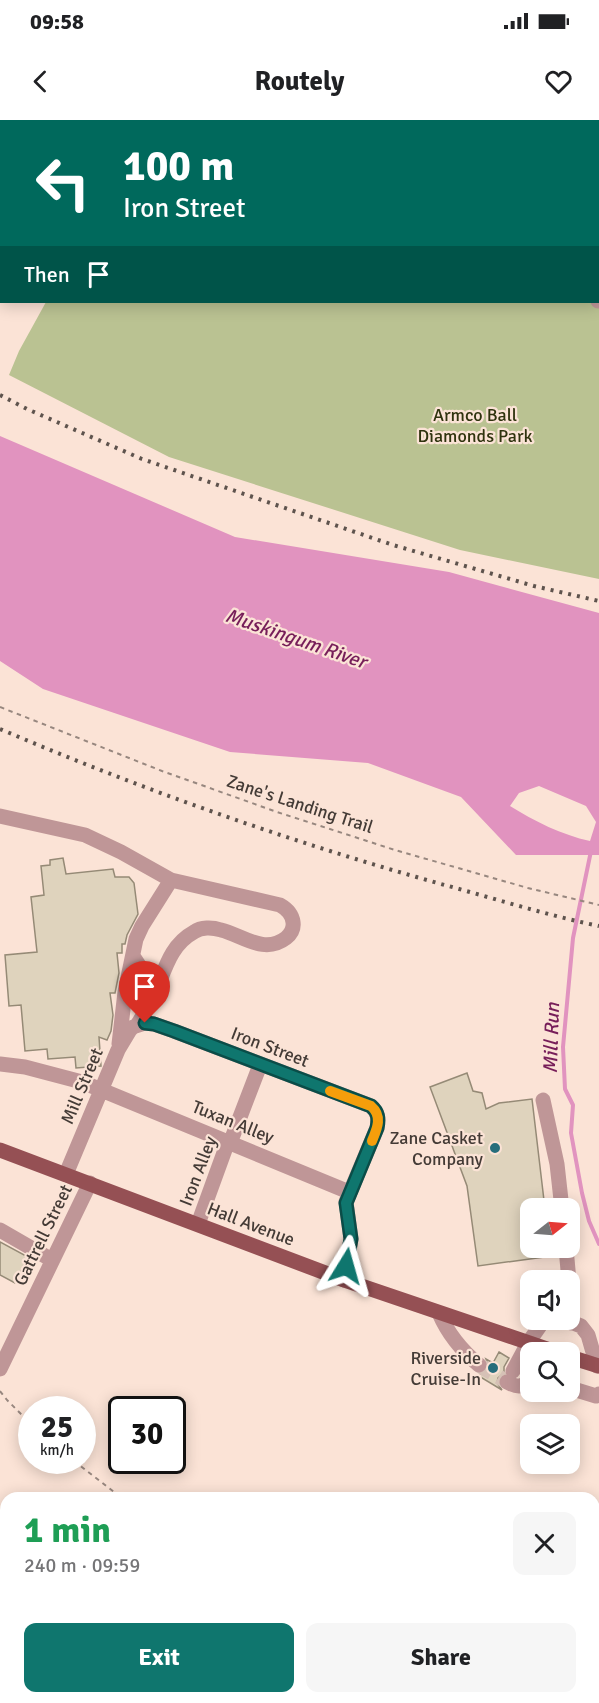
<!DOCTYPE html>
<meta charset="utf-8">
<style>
:root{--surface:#fff;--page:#f6f6f6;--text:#202124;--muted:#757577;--accent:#0f766e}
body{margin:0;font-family:Signika,sans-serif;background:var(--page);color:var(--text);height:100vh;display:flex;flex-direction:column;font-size:22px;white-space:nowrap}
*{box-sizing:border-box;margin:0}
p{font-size:20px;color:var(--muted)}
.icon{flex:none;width:33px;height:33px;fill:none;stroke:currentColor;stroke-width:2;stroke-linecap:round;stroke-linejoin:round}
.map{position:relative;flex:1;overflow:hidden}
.details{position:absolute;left:0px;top:1372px;width:600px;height:212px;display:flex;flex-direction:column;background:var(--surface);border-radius:18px 18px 0 0;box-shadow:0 3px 15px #0003}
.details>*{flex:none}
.hud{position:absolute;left:0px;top:0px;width:600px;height:183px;box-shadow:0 3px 15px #0003;background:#00695c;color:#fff;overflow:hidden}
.needle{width:39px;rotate:73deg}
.buttons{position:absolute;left:520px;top:1078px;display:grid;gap:12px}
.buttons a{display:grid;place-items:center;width:60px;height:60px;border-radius:12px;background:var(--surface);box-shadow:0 3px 15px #0003;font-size:30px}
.speed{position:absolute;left:18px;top:1276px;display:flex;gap:12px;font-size:30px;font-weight:700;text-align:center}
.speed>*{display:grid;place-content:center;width:78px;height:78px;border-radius:50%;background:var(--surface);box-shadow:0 3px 15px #0003;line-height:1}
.speed small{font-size:15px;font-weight:400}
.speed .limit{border:3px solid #111;border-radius:9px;background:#fff;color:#111}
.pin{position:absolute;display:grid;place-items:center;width:51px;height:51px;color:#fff;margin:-62px -26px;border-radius:50% 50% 50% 0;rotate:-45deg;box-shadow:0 0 6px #0007}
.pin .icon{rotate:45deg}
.me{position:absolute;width:66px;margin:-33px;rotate:8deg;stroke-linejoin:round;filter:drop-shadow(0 0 4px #0008)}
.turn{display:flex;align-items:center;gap:21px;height:126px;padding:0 24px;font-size:27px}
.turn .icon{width:78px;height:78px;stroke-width:2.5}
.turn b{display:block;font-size:42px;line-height:51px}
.then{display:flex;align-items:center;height:57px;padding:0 24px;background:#0003;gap:12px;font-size:22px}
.round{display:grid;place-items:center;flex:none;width:63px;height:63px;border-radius:12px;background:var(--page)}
.headline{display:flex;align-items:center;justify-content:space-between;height:102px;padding:0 24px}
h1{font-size:36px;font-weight:700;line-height:45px;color:#1e9e55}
.action{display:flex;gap:12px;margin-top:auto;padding:12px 24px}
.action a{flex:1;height:69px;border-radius:12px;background:var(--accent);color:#fff;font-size:24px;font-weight:700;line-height:69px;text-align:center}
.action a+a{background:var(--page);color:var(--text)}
.status{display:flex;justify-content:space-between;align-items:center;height:42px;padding:0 30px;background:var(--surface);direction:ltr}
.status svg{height:16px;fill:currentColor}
header{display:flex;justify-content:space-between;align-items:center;height:78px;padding:0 24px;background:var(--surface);font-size:27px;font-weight:700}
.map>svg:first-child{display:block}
</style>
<div class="status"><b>09:58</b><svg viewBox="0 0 49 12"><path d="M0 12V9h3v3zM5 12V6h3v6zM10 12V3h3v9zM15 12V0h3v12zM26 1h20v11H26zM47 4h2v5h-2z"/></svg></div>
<header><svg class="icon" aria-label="back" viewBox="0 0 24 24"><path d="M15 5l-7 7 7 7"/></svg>Routely<svg class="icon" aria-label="heart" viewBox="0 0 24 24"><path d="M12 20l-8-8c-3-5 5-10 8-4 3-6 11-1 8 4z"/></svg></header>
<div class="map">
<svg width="599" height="1583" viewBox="0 0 599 1583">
<rect width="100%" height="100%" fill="#fbe3d6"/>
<path fill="#bac292" d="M147,0H599V459L460,430L169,337L9,255L19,231L46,182H598V2L146,1Z"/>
<path fill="#e193bf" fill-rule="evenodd" d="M0,316L235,417L449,452L599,493V735H516L461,677L368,643L230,632L43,569L0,541ZM539,666L586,686L596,702L590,721C562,715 534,701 510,686L519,673Z"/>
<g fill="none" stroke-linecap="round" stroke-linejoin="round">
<path stroke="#e193bf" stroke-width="4" d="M591,731L573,818L563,927L565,969L573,985L571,1013L582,1073L589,1101L599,1124"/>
</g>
<path fill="#dfd3bd" stroke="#958a76" stroke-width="1.5" d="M63,738L66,754L113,749L115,757H129L134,763L138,794L127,815L125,824H122V833H117L119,853L115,873H110L113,895L111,911L107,920L99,917L101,946L76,948L75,937L48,939L47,929L25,931L21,885L9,886L5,835L37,832L31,777L44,775L41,746L50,745V740Z
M467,953L473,971L482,973L486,989L499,983L532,979L545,1089H531V1128H550L551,1136L478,1146L467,1066L430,967Z
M0,1122L28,1137L15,1163L0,1155Z
M499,1232L509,1238L504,1247V1253L498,1258L497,1263L502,1270L477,1255L483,1254L487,1251L489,1246L486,1239L493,1243Z"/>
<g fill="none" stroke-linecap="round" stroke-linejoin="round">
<path stroke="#d6c1b6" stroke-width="15" stroke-dasharray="15 8" stroke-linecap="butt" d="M479,1245L507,1262"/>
<path stroke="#97877f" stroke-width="2" stroke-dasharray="4.5 4.5" stroke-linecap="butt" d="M0,587L162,651L277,692L395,730L528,768L599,785
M0,1271L7,1280L32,1305
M74,1341L114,1372L129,1378
M332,1578L335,1583
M401,1578L402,1583"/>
<path stroke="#bf9697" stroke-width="15" d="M59,0L60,2
M25,2L28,0
M129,2L130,0
M287,2L288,0
M0,22L2,20
M0,136L2,135
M598,181H599
M0,696L85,715L121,732L171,760L280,785C287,789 292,794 293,802C294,809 291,814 286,818C264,835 242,815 221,810C212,807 201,807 194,812C170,825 165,850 155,873C150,884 144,895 137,905
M133,836L156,871
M119,924L125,872L136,819L142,806L171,760
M0,944L25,947L82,962L349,1072
M543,980L557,1044L562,1089
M66,1054L118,930L130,910L133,907L145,903L154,904L174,911L371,986C378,993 379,998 377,1008L346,1082L351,1119L344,1160
M198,1104L226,1027L232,1018L260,945
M0,1110L52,1140
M566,1128L569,1161
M570,1175L572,1203
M439,1193C448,1214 461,1230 479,1245
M566,1200L581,1206L588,1215L597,1246
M0,1249L90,1063
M513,1251L528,1223L544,1200
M507,1262C518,1268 523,1268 531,1257
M570,1268L596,1276L599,1274"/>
<path stroke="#955054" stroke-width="15" d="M0,1030L344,1160L559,1233
M570,1237L599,1246"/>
<path stroke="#5e534d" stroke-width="4" stroke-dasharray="3 6" stroke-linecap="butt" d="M0,275L27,289L142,339L393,425L534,466L599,481
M0,609C143,670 291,722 441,764C493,778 546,795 599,806"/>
</g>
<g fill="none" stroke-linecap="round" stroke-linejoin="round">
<g stroke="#0a4d48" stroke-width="15">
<path id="route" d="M145,903L154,904L174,911L371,986C378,992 379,998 377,1008L346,1083L351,1119L346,1146"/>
</g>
<use href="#route" stroke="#0f766e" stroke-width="10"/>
<path stroke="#f59e0b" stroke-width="10" d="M330,971L371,986C383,996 377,1009 372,1021"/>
</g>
<g fill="#266d7b" stroke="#fbe3d6" stroke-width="2">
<circle cx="495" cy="1028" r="6"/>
<circle cx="493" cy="1248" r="6"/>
</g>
<g text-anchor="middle" stroke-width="4.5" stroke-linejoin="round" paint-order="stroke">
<g font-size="18" fill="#2f330e" stroke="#fbe3d6">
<text x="475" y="301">Armco Ball<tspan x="475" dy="21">Diamonds Park</tspan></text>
</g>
<g font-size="18" fill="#443b36" stroke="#fbe3d6">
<text transform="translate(300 684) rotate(18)" y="6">Zane's Landing Trail</text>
<text transform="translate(270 927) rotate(21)" y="6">Iron Street</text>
<text transform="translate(82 966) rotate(-67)" y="6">Mill Street</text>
<text transform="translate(233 1002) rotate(22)" y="6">Tuxan Alley</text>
<text transform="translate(198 1051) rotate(-69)" y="6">Iron Alley</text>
<text transform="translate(251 1104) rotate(21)" y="6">Hall Avenue</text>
<text transform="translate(43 1115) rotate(-64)" y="6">Gattrell Street</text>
</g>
<g font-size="18" fill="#443b36" stroke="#fbe3d6" text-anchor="end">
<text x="483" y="1024">Zane Casket<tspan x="483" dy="21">Company</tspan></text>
<text x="481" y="1244">Riverside<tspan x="481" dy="21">Cruise-In</tspan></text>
</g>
<g font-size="20" font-style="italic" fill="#771e59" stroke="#fbe3d6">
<text transform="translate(296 518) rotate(19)" y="7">Muskingum River</text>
<text transform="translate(551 918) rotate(-88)" y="7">Mill Run</text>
</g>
</g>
</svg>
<div class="buttons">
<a><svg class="needle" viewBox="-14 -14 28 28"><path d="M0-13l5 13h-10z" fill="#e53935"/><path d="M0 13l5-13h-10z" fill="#757577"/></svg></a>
<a><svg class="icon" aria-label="sound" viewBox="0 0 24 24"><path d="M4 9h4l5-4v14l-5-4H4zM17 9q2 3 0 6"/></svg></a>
<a><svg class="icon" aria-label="search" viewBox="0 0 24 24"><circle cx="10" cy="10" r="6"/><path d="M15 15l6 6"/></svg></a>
<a><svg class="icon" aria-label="layers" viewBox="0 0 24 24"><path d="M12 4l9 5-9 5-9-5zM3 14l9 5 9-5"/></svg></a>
</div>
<div class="speed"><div>25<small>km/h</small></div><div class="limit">30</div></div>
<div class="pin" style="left:145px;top:903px;background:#d93025"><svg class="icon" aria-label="arrive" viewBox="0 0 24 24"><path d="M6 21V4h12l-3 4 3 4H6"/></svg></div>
<svg class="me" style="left:346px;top:1146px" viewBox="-20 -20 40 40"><path d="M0-17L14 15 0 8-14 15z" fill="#0f766e" stroke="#fff" stroke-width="4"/></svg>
<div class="hud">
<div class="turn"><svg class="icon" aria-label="left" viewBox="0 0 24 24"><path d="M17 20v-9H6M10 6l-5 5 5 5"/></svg><div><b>100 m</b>Iron Street</div></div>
<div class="then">Then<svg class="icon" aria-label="arrive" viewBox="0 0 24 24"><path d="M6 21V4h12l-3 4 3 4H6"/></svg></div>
</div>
<section class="details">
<div class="headline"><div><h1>1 min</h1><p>240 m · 09:59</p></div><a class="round"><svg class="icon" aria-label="close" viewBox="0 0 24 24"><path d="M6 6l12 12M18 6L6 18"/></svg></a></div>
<div class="action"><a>Exit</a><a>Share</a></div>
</section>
</div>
